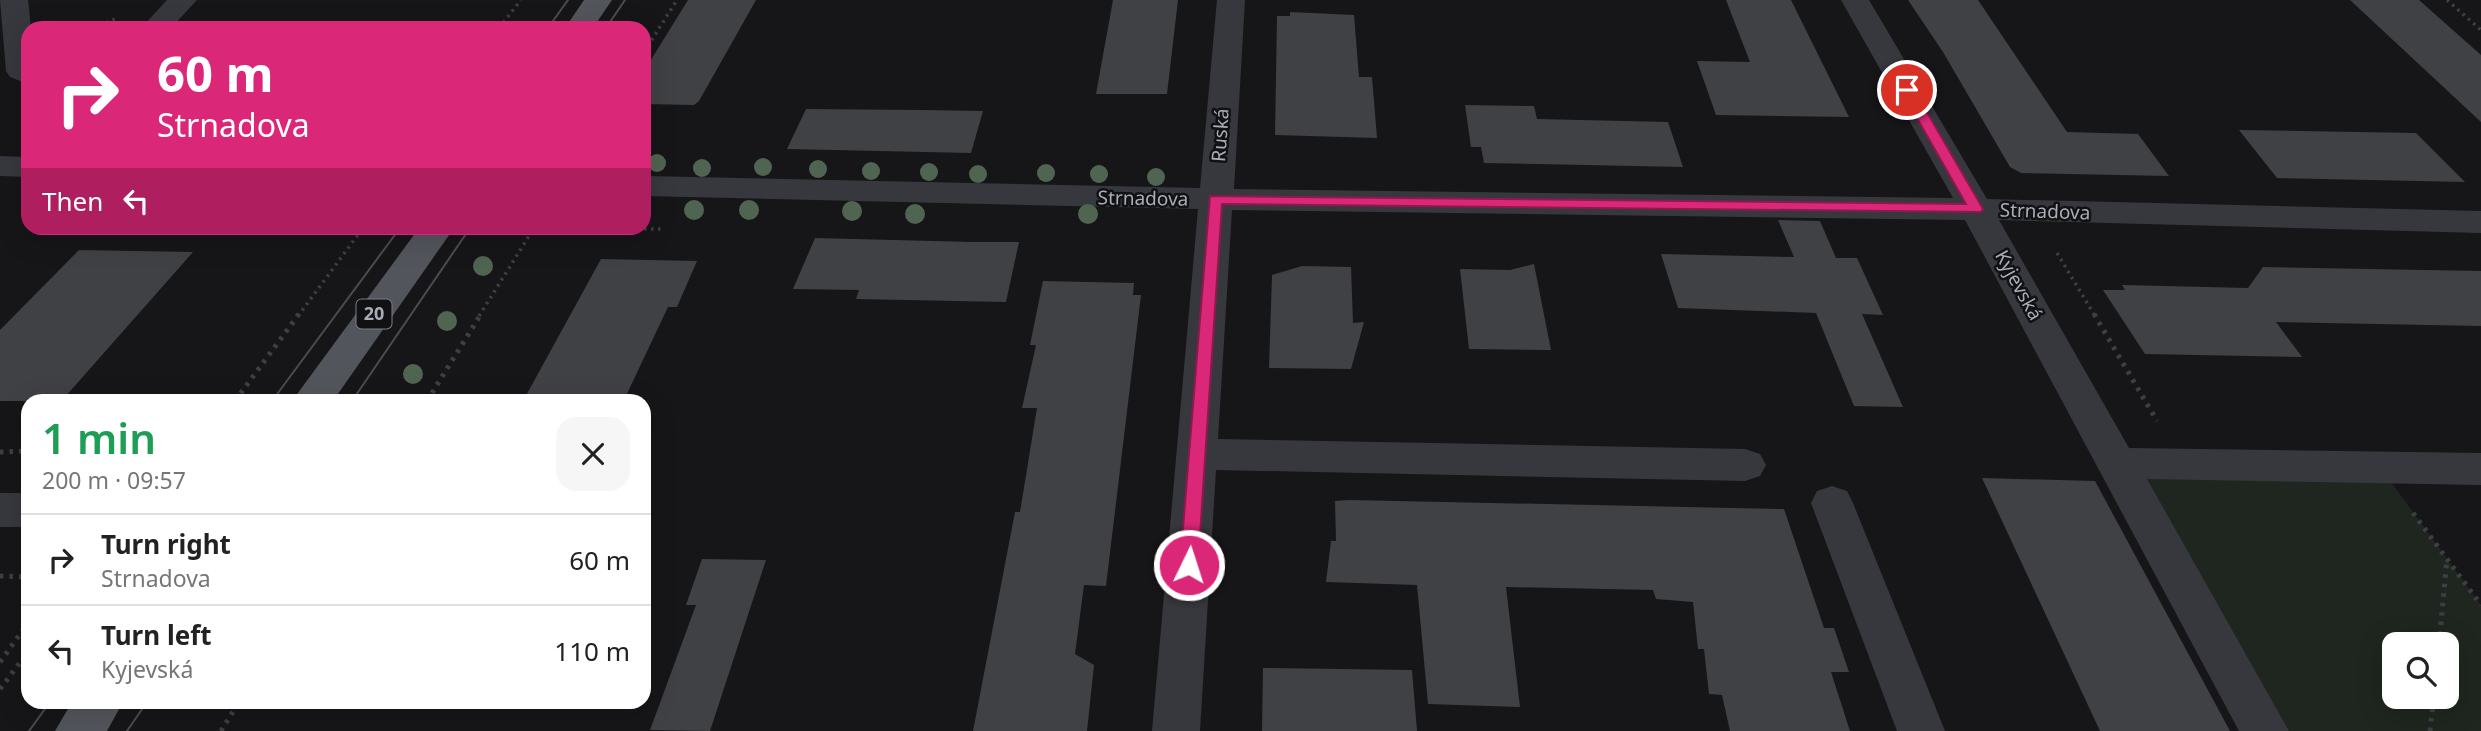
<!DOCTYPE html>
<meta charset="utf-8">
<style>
:root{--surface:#fff;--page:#f6f6f6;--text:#222;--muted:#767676;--line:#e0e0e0}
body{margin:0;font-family:"Noto Sans",sans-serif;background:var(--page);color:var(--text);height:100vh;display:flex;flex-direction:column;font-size:26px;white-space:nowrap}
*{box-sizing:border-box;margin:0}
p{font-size:23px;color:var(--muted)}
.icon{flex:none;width:38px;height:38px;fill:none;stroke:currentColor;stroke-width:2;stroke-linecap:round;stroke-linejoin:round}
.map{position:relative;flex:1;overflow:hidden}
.side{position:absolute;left:21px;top:394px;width:630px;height:315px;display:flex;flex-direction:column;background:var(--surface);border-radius:21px;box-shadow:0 7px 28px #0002}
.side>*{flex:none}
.top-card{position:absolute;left:21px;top:21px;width:630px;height:214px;border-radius:21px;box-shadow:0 7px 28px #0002;background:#db2777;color:#fff;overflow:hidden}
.tools{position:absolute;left:2382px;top:632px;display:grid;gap:14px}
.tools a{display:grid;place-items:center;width:77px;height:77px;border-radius:14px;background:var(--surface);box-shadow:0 7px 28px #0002;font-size:35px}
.pin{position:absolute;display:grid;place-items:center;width:60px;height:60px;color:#fff;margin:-30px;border:4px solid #fff;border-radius:50%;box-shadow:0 2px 7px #0007}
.me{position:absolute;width:77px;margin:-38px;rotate:4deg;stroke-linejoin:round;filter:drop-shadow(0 0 5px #0008)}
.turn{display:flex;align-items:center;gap:24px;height:147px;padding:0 21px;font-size:32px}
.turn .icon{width:91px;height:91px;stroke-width:2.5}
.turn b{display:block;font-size:49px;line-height:60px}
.then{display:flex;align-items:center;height:66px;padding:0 21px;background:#0003;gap:14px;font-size:26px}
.round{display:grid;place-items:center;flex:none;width:74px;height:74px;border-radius:21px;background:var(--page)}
.summary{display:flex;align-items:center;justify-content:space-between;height:119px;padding:0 21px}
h1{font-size:42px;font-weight:600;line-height:52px;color:#1e9e55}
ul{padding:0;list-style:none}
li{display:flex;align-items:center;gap:21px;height:91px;padding:0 21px;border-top:2px solid var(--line)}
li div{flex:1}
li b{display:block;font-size:26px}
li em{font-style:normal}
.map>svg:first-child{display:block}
</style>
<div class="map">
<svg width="2481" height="731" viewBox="0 0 2481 731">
<rect width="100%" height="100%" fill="#161618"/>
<path fill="#1e261f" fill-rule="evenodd" d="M2117,463L2380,467L2481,605V731H2265ZM2394,644H2446V696H2394Z"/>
<path fill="#404145" d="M688,0H756L699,101L694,105L644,104V71Z
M1113,0H1178L1167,94H1096Z
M1726,0H1791L1849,117L1716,115L1697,61L1750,62Z
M1908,0H1978L2067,132L2138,134L2169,176L2021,173L2010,167L1943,52Z
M2350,0H2419L2481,55V122Z
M1290,12L1354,15L1359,77H1372L1377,138L1275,135L1277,16H1290Z
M1465,105L1534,106L1537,119L1668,122L1683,167L1484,163L1481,147H1471Z
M806,109L921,110L983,111L971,153L787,149Z
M2239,130L2416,133L2465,182L2277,178Z
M1778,220L1820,221L1836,258H1857L1883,315L1862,314L1903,407L1854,406L1816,313L1678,308L1661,254L1794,257Z
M815,238L973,242H1019L1006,302L856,299L859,290L793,289Z
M79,250L193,252L65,397H59L55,401H0V330Z
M601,259L697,261L677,307H668L625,398L615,397L614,401H523Z
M1534,264L1551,350L1469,349L1460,269L1510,270Z
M1302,266L1351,267L1353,323L1364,322L1351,369L1269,368L1272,275Z
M2263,267L2481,271V326L2276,322L2302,357L2145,354L2103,290H2125L2122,285L2248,288Z
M1043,281L1134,283L1133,295H1141L1106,586L1084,585L1075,654L1094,665L1087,731H973L1015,512H1020L1037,408H1022L1036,345H1030Z
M1982,478L2095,481L2230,731H2100Z
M1349,500L1784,509L1824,628H1834L1849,672H1831L1850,731H1730L1722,695L1709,694L1704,649H1698L1693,602L1656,599L1653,590L1506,587L1520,707L1428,704L1417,585L1326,582L1331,541H1336L1335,501Z
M702,559L766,560L710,731L650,730L696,605H686Z
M1263,668L1412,670L1417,731H1262Z"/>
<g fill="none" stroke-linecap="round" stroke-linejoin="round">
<path stroke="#3d3f44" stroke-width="3.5" stroke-dasharray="2.5 4.5" stroke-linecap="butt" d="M2447,0L2481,30
M93,28L115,19
M499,28L521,0
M644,52L677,0
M546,228L664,229
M2057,253L2095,316
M298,316L363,228
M479,316L534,228"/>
<path stroke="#3d3f44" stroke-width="5" stroke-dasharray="3.5 6" stroke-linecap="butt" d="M2094,314L2157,421
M235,401L299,314
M427,401L481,314
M0,452L28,451
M2413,513L2481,605
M0,576L28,577
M2439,644L2447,559
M0,662L28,623
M0,689L28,652
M221,731L239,702
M2430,731L2434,696"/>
<path fill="#37383d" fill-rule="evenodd" d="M0,0H28L31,28H28V84L10,77L6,71Z
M167,0H197L171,28H141Z
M1217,0H1245L1234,189L1953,198L1841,0H1869L1987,199L2481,211V233L1999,220L2129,448L2481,453V485L2147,479L2289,731H2239L1965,220L1232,210L1218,439L1745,449L1760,454L1766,465L1760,476L1745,481L1216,470L1200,731H1152L1198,209L644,196V176L1200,188Z
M0,156L28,157V177L0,176Z
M1832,486L1847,491L1853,503L1945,731H1897L1811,503L1817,491Z
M0,493H28V527H0Z"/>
<path fill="#53555c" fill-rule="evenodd" d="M584,0H612L593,28H565Z
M419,228H454L333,401H292Z
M72,702H123L107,731H55Z"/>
<path stroke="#4a4c52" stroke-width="2" d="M548,28L568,0
M606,28L625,0
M272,401L400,228
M352,401L470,228
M29,731L50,702
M127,731L147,702"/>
</g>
<g fill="#506452">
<circle cx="657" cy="163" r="9"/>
<circle cx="763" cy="167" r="9"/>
<circle cx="702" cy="168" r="9"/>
<circle cx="818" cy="169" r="9"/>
<circle cx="871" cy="171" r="9"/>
<circle cx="929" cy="172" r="9"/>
<circle cx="1046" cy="173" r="9"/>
<circle cx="978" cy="174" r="9"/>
<circle cx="1099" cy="174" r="9"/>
<circle cx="1156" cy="177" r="9"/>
<circle cx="694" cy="210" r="10"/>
<circle cx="749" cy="210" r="10"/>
<circle cx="852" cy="211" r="10"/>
<circle cx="915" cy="214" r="10"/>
<circle cx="1088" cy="214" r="10"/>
<circle cx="483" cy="266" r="10"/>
<circle cx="447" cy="321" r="10"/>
<circle cx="413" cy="374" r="10"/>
</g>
<path fill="#db2777" stroke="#8e194d" stroke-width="2" d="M1907,86L1914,90L1983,209L1981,212L1222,204L1198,565L1196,570L1189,572L1183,570L1180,565L1210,196L1966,204L1901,90Z"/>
<g text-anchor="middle" stroke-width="5" stroke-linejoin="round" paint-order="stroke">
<rect fill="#111113" stroke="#7b7e86" stroke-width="2" x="356.5" y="299.5" width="35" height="29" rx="5"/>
<g font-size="18" font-weight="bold" fill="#a8adb8">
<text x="374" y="320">20</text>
</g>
<g font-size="19" fill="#a8adb8" stroke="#111113">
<text transform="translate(1220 135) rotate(-86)" y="7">Ruská</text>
<text transform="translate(1143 198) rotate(1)" y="7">Strnadova</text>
<text transform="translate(2045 211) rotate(2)" y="7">Strnadova</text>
<text transform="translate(2019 285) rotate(61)" y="7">Kyjevská</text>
</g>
</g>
</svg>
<div class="tools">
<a><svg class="icon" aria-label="search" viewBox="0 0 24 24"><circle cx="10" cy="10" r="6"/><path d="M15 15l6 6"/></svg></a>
</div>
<div class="pin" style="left:1907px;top:90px;background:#d93025"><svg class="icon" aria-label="arrive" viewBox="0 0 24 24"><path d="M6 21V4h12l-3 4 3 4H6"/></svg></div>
<svg class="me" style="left:1189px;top:565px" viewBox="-20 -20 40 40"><circle r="17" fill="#db2777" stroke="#fff" stroke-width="3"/><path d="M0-11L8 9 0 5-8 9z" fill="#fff"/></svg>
<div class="top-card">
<div class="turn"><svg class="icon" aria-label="right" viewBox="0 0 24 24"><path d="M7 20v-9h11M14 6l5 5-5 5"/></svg><div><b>60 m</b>Strnadova</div></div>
<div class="then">Then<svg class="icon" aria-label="left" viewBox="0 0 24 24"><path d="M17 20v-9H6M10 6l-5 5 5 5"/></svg></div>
</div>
<section class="side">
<div class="summary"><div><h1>1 min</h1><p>200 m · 09:57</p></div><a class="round"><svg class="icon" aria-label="close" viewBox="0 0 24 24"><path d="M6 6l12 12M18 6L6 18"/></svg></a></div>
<ul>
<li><svg class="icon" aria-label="right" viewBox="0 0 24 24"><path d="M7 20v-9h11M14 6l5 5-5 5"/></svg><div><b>Turn right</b><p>Strnadova</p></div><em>60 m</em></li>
<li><svg class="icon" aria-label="left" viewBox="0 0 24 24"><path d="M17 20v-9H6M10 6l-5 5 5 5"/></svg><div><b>Turn left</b><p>Kyjevská</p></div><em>110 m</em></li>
</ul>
</section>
</div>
